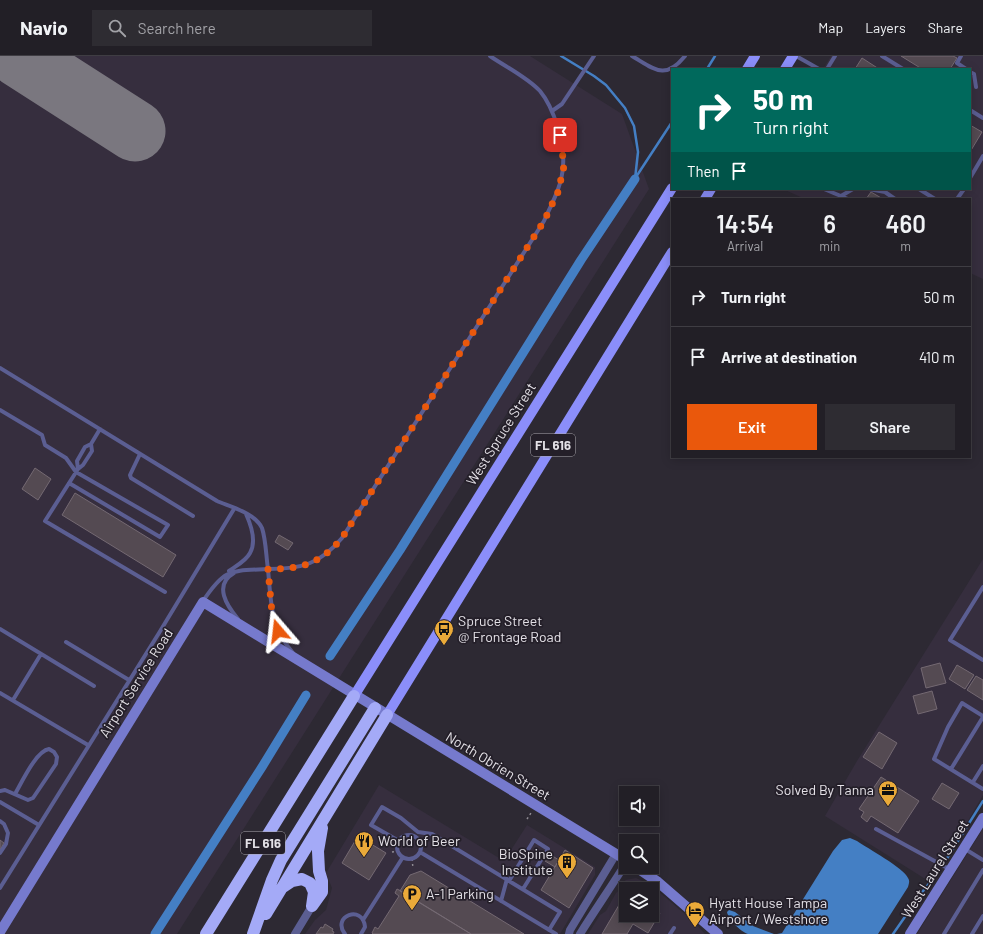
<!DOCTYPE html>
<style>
:root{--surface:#221f26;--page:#2e2c32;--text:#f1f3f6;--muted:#a2a2a7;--line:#3f3d43;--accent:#ea580c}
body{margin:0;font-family:Barlow,sans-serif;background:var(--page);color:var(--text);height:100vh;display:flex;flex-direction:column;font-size:15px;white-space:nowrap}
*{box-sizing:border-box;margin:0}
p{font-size:13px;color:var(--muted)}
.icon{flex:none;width:22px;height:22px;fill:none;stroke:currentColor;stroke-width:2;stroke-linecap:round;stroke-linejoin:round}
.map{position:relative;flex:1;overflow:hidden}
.sheet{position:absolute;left:671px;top:142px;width:300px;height:260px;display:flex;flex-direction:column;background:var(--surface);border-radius:0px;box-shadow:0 2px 10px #0003,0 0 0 1px var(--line)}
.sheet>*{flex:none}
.banner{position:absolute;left:671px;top:12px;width:300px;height:122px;border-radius:0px;box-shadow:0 2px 10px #0003,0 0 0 1px var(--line);background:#00695c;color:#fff;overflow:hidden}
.buttons{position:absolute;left:619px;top:730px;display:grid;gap:8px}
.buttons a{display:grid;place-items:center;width:40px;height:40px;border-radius:0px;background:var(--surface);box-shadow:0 2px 10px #0003,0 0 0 1px var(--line);font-size:20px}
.pin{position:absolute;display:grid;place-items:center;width:34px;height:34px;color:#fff;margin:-17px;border-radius:8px;box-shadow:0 2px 6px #0006}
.me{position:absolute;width:44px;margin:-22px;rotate:343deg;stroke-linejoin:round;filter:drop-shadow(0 0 3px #0008)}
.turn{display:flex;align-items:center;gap:14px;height:84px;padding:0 16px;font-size:18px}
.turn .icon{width:52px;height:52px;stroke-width:2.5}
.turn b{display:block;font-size:28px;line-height:34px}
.then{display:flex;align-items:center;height:38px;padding:0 16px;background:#0003;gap:8px;font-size:15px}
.eta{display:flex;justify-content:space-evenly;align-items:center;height:68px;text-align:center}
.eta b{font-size:24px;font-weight:600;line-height:28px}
.button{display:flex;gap:8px;margin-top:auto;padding:8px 16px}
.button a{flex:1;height:46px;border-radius:0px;background:var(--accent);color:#fff;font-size:16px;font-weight:600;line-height:46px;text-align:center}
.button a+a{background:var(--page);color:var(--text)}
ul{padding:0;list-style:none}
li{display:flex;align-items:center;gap:12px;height:60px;padding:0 16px;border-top:1px solid var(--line)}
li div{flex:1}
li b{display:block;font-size:15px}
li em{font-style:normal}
header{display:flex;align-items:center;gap:24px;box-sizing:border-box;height:56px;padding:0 20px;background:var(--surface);border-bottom:1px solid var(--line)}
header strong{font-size:19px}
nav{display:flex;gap:22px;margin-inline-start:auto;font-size:14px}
.search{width:280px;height:36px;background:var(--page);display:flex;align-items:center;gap:10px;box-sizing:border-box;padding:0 14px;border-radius:0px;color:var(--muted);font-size:15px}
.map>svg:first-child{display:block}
</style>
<header>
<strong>Navio</strong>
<div class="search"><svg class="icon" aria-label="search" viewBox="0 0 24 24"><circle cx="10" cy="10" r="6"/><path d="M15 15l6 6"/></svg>Search here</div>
<nav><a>Map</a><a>Layers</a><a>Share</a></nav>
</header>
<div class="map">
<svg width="983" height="878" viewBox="0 0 983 878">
<rect width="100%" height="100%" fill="#2d2933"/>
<path fill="#362e3e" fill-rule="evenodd" d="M0,0H530L622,58L649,133L177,878H0Z
M831,0H983V223L970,217V143H805L783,133H970V13H823Z
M983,503V739L965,770L927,824L825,760L857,705Z
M379,729L504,805L527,769L595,811V819L560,878H305L315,864L326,854L332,832L326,817Z
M983,772V878H917L981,776Z
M636,822L651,829L694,866L705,878H588L600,859L606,855L616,837L627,827L625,824ZM626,833H652V859H626Z"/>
<path fill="#447fc4" d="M850,782L857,785C867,792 904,812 908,822C910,825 909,827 908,831L878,878H777L782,877L833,795L842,784Z
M729,854L735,856L753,870L774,878C766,878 756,878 748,878C741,876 728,863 727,856Z"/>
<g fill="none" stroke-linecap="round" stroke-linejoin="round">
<path stroke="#447fc4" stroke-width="2.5" d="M561,0L594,20L606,29L625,52L634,70L638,96L635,123
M707,13L715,0
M636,121L672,66
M946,804L983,745
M893,878L923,835L936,819"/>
<path stroke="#447fc4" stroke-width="9" d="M330,600L400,494L581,204L635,123
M155,878L262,711L306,639"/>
<path stroke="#7a777f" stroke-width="61" d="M18,0L135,75"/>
</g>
<path fill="#544a52" stroke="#746972" d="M901,0H953L957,2L950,13H922Z
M862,2L879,13H855Z
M970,69L982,76L970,96Z
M871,136L883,143H866Z
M35,412L51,423L38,444L22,433Z
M75,437L176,499L163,521L62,459Z
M279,479L293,487L288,494L275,486Z
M940,607L946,627L926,632L921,612Z
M957,609L974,619L965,633L949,623Z
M976,620L983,624V644L967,634Z
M932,635L937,653L918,658L913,640Z
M879,676L897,687L882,713L863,701Z
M881,721L919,745L898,777L871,760L867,766L861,761L864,756L859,753Z
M942,727L959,737L949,753L932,743Z
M358,780L386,797L369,824L342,807Z
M0,784L4,787L0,794Z
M565,794L593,812L569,852L541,834Z
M549,798L559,804L555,811L545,805Z
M421,815L524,878H471L400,835L410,819Z
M397,833L401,835L471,878H373L372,877L375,871L378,873L399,840L395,837Z
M626,837V859H652V852L660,857L648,877L633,868L627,878H602Z
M325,868L333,873L332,875L334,876L333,878H316L321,871L323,872Z"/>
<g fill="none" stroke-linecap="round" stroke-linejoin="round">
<path stroke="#908c94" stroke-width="1.5" stroke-dasharray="2 3" stroke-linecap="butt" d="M527,763L531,757
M392,796L398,795
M412,803L413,812"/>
<path stroke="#5b5e92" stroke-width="4" d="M632,0C654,13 665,25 685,0
M796,0L819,13
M882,0L903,13
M961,0L957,7L966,13
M827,13L835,0
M970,16L974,18L976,31
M970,54L983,62
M552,55L562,48L594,0
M970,122L983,100
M824,133L848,143
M869,133L885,136L895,143
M919,133L935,143
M841,140L853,133
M957,143L964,133
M0,312L217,445C231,451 255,457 262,472C266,484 266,500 268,513C230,515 225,512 203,545
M0,354L42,379L45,389L66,402L76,416L168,469L160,481L69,427
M91,388L92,395L83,409L78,413L77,405L85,391L91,388L100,373
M140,398L130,419L131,422L193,460
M78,413L45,465L165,536
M229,515C236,510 246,505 250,497C257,485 251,469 246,458
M234,517C213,529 227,550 238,563
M983,531L950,584L983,604
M0,573L94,630
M66,586L129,624
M293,597C270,571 271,546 268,513C302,513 320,508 342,482L544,165C552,147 562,130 563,110C565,88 554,52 540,35C527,21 506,11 490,0
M0,637L88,689
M13,644L41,598
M983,660L962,647L948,671L934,703L983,733
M951,713L983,661
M973,726L983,710
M0,735L5,734L28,744L33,742L56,708L57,701L54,696L49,693C36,695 22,726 15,738
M0,746L39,769
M0,765L4,768L8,777L6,788L0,797
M876,773L951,814
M397 791a12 12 0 1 1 24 0a12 12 0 1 1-24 0Z
M399,785L371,769L382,751L401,762L418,776L432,778L560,856L549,874
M965,793L983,804
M420,796L556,878
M509,825L534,784L548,793L523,833
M0,832L159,577L234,453
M501,845L507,823
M363,864L403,801
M345,878C331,860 363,848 365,871L361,878
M670,878L674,872
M944,878L983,814
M972,878L983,860"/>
<path stroke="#5b5e92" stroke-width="8" d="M295,878L312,850
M569,878L570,874L616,798
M580,878C595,854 611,831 626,807"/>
<path stroke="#767acd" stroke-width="10" d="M636,811L658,826L718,878
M0,876L203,546L626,804
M910,878L983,762"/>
<path stroke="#8b8efa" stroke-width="10" d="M747,13L755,0
M785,13L793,0
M705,143L711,133
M354,640L672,132
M387,659L672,196"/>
<path stroke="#a4aaf7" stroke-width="12" d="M283,831L292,825L302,823L310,827L314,836L312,850
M312,850L322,836V825L319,815L318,795L322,772
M266,858L387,659
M206,878L354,640
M253,878L272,824L281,804L375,652"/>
</g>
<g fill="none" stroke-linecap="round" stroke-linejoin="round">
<path stroke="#ea580c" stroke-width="7" stroke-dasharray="0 12.6" d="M278,575L272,557L268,513C302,513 320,508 342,482L544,165L558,136L564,110L560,79"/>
</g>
<defs>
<g id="bus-pin" transform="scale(1)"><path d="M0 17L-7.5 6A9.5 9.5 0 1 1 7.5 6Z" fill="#eaaa39" stroke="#241f29"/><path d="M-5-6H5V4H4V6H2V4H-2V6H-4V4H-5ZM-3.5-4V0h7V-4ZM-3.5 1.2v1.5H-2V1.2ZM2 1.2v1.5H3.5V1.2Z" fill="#111"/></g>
<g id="office-pin" transform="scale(1)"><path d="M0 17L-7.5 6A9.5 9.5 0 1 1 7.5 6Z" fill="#eaaa39" stroke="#241f29"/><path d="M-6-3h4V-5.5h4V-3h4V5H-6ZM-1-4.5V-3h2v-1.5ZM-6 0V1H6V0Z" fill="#111"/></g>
<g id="restaurant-pin" transform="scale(1)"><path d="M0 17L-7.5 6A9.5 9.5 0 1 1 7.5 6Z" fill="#eaaa39" stroke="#241f29"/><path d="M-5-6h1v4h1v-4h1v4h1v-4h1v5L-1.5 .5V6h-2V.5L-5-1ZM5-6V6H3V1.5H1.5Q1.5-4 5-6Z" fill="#111"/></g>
<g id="building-pin" transform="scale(1)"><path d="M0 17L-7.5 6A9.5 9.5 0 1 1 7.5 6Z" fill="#eaaa39" stroke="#241f29"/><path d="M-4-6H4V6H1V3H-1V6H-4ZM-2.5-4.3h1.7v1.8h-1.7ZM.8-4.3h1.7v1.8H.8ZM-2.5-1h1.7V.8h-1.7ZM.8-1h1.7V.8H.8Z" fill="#111"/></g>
<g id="parking-pin" transform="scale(1)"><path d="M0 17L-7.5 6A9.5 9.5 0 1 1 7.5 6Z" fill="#eaaa39" stroke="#241f29"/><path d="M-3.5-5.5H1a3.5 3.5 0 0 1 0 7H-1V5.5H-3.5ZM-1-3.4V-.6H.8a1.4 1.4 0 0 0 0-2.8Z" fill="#111"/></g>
<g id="hotel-pin" transform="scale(1)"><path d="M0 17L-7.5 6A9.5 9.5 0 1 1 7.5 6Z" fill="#eaaa39" stroke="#241f29"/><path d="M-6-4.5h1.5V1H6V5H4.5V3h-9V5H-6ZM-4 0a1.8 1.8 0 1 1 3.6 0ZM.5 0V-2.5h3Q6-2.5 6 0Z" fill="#111"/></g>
</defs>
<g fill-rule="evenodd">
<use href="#bus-pin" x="444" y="573"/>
<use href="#office-pin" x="888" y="734"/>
<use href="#restaurant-pin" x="364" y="785"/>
<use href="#building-pin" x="567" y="806"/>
<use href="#parking-pin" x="412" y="838"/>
<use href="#hotel-pin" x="695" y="855"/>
</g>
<g text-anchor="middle" stroke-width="3.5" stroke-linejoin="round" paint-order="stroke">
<g fill="#241f29" stroke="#aaa7ae" stroke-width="1">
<rect x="531" y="378" width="44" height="22" rx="3"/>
<rect x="241" y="776" width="44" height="22" rx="3"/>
</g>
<g font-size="13" font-weight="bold" fill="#e4e1e7">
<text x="553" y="394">FL 616</text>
<text x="263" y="792">FL 616</text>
</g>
<g font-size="14" fill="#e4e1e7" stroke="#241f29">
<text transform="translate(501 378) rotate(-58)" y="5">West Spruce Street</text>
<text transform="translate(136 627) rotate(-58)" y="5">Airport Service Road</text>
<text transform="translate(498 710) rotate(31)" y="5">North Obrien Street</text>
<text transform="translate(935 813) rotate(-58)" y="5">West Laurel Street</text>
</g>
<g font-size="14" fill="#e4e1e7" stroke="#241f29" text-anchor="start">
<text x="458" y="570">Spruce Street<tspan x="458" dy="16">@ Frontage Road</tspan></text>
<text x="874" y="739" text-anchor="end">Solved By Tanna</text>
<text x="378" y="790">World of Beer</text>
<text x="553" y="803" text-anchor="end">BioSpine<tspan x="553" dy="16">Institute</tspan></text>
<text x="426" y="843">A-1 Parking</text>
<text x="709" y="852">Hyatt House Tampa<tspan x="709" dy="16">Airport / Westshore</tspan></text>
</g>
</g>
</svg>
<div class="buttons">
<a><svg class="icon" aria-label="sound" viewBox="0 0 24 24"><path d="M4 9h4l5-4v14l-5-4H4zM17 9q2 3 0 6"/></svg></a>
<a><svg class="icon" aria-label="search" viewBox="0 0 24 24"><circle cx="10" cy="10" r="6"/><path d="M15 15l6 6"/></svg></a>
<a><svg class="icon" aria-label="layers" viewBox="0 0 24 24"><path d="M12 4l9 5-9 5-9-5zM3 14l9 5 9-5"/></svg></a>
</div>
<div class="pin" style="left:560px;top:79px;background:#d93025"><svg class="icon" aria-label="arrive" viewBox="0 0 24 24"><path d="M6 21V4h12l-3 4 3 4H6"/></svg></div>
<svg class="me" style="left:278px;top:575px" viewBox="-20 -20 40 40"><path d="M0-17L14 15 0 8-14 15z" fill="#ea580c" stroke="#fff" stroke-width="4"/></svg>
<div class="banner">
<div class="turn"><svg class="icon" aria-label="right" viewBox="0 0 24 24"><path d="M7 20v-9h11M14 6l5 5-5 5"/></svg><div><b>50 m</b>Turn right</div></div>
<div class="then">Then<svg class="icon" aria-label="arrive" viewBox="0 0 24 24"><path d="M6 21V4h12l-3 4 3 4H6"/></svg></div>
</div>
<section class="sheet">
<div class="eta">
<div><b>14:54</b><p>Arrival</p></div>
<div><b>6</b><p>min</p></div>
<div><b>460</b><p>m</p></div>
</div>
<ul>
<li><svg class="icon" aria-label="right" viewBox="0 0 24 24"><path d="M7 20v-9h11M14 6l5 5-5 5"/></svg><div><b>Turn right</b></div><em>50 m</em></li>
<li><svg class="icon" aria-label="arrive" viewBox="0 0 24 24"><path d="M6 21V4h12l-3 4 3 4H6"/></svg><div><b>Arrive at destination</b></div><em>410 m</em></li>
</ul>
<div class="button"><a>Exit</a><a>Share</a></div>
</section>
</div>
